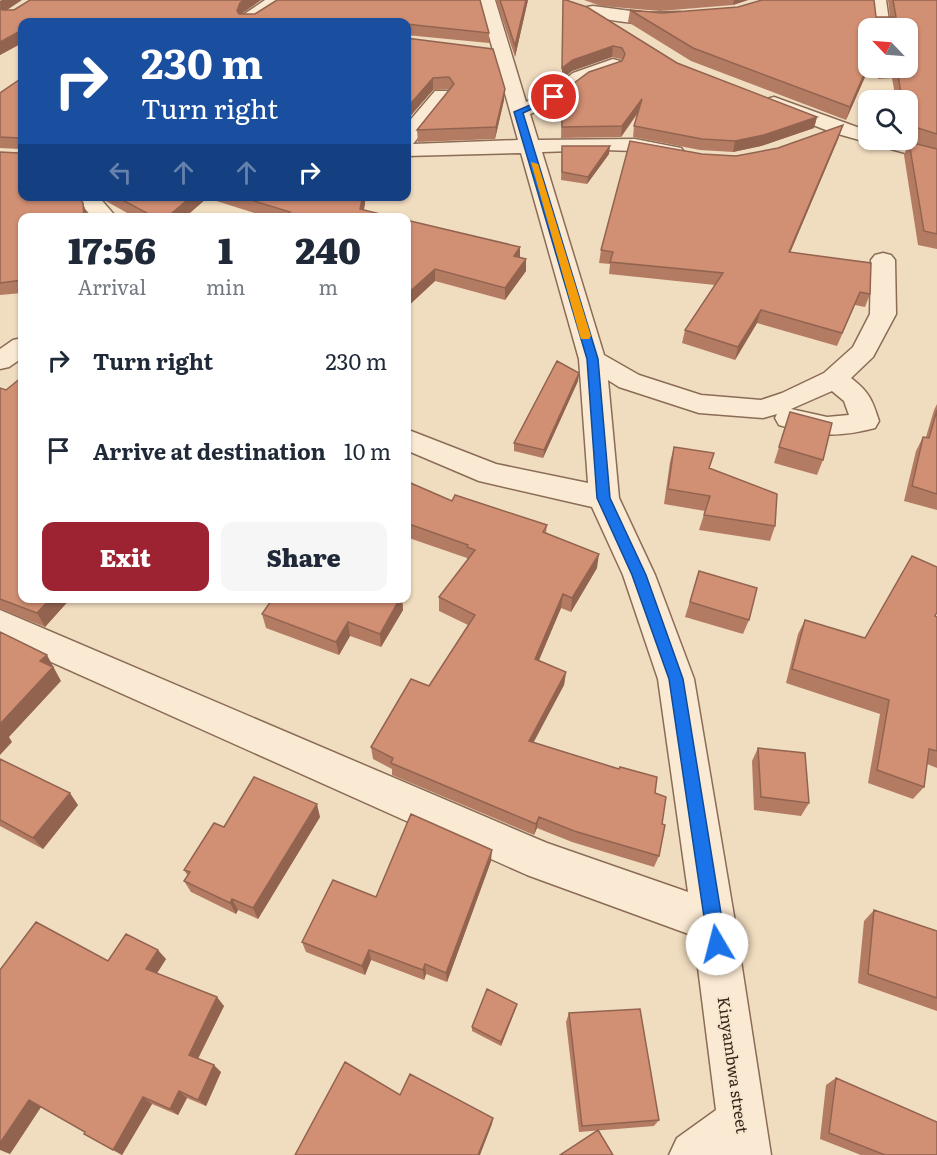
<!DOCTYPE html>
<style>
:root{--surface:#fff;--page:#f6f6f7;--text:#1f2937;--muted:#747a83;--accent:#9d2333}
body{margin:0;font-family:Literata,serif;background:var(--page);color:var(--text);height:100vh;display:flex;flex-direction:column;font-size:22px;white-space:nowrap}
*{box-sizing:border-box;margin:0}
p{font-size:20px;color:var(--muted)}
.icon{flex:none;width:33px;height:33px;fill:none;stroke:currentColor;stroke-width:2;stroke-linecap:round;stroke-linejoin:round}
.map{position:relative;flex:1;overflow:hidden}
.drawer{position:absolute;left:18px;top:213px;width:393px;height:390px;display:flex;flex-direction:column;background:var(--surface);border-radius:12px;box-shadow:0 2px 4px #0004}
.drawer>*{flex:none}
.guide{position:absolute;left:18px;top:18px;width:393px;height:183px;border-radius:12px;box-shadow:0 2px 4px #0004;background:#1a4fa0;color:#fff;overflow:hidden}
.needle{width:39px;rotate:295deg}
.tools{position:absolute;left:858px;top:18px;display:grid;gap:12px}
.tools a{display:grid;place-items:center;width:60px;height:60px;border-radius:12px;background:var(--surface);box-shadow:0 2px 4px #0004;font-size:30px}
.pin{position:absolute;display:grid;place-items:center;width:51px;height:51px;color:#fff;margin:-26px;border:3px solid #fff;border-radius:50%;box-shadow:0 2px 6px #0007}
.me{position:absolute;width:66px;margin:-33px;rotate:352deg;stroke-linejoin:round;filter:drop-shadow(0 0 4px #0008)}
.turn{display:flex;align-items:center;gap:21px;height:126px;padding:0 24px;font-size:27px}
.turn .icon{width:78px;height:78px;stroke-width:2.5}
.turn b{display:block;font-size:42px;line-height:51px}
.lanes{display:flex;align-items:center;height:57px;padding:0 24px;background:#0003;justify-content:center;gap:30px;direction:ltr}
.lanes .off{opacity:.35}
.eta{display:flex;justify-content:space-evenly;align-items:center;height:102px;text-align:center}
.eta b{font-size:36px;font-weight:800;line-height:42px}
.primary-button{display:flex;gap:12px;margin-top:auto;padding:12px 24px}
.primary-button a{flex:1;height:69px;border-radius:12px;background:var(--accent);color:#fff;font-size:24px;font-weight:800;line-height:69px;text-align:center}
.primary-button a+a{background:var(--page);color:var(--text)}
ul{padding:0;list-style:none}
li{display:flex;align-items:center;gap:18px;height:90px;padding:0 24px}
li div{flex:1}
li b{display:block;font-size:22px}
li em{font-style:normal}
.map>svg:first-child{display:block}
</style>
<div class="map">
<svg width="937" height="1155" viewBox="0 0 937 1155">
<rect width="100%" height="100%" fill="#f0dcbf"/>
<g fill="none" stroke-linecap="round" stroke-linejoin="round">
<g stroke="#8a6c57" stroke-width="3">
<path id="minor" d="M265,0H290C282,9 267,9 257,22H241L243,15Z
M479,0H495L526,102L547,93L573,73L613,59L620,61L622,65L620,69L587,81L561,101L530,114L538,140L635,139L681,148L684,152L681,156L674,158L635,151L604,150L542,152L604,355L639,375L701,395L761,400L782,393L824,373L853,347L870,314L871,260L875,255L883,253L891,255L895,260L896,314L873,357L851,378C869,392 872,399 879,421L875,428C837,438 816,436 779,425L775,418L777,414L763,418L699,413L619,387L608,380L619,498L655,575L694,679L735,922L771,1155H669L677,1138L716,1110L694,936L527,875L0,639V610L547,843L688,892L658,679L623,575L592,507L479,481L406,450V429L496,464L588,483L579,359L521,153L406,156V125L435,91H449L452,95L413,144L518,140ZM832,391L844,401L849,415L827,417L791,409Z
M870,0H886L890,28H874Z
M593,6L646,13L680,12L683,16L680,20C651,27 616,22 587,15L585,11L587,7Z
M774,97L868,131V140H900L937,150V162L831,132L767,107L764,103L767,99Z
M74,196H98L117,218H93Z
M22,338V358L9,367L0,369V349L13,340Z"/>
</g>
<use href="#minor" fill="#fbead3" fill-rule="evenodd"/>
</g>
<path fill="#b47b63" d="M0,0L7,10L261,0L242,14H255L277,0L489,33V43L406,35V22H22V43L0,55Z
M496,0H528L515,57Z
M563,0L677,63L817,117L814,128L761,146L733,152L700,150L633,137L634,126L638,113L621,137L561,138L562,92L622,61L621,59L612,57L572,71L562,79Z
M584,0H748L733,5L660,11L601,6Z
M888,0H937V249L918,245L904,155L909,142L936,149L906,140H908V100H896L892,78L878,79L880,68H908V28H868L869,68L846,120L691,61L628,22L630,10L662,13L738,7L876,17H890Z
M406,38L504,100L495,139L418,142L417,130L450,89L433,90L406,121Z
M22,78V196L83,203L87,215L22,218V293L0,295V152L19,153V149L0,148V93Z
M839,137L790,252L870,294L865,307L855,305L837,346L757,323L735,360L682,343L685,330L715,285L609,274L610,264L599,263L601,250L702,154L736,156Z
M562,146L609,154L587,184L561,180Z
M101,196H367L365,201L364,210L396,218H270L207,198L184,218H136L106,201Z
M406,220L520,257L526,271L505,300L435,281L406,308Z
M579,373L578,381L543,458L514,451V443Z
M0,388L22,598H71L45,627L0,609Z
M937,404V510L904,501L916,451L923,437H926L934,410Z
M790,412L823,460L817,475L774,463Z
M674,447L710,468L775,526L770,541L699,530L705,511L664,504L670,462Z
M406,481L452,501L547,525L546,533L597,568L571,612L561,608L539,660L566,672L564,685L533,742L655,793L662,824L659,856L654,867L572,842L537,828L534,835L392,775V769L373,759L371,747L429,686L468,625L439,611V597L467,561V558L406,537Z
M699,571L749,620L743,634L685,617Z
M273,598H402L403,610L381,647L350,636L339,655L266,628L262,614Z
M935,616L937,617V768L927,764L924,787L913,799L868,783L880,714L786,683L798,634L805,620L865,638Z
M758,748L809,803L801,816L754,810L752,761Z
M0,759L78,805L43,849L0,826Z
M320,817L258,919L238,910L236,914L191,892L184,881L188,876L184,870L224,827Z
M491,861L447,982L426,974L424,980L371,960L365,975L306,952L302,942L376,897Z
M874,910L937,931V1011L858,983L864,921Z
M166,959L157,973L224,1006L198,1059L221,1072L206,1106L187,1098L178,1115L152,1104L122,1155L85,1132L41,1107L10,1154L108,961Z
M516,1008L501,1046L472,1031V1027Z
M569,1013L659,1120L654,1126L579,1132L566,1022Z
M836,1078L937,1155H861L820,1139L826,1085Z"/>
<path fill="#926450" d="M2,0H22L1,14L0,1Z
M244,0H261L242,13L239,21L237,11L240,3Z
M526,0H528L515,57V46Z
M734,0H748L733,5Z
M22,30V43L0,55V42Z
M613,46L612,57L572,71L562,79V68L573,60Z
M868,65L869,68L846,120L850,107Z
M433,78V90L406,121V109Z
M505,89L504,100L495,139L496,127Z
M642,99L640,109L621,137L622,126Z
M817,117L814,128L761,146L733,152L735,141Z
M843,125L839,137L785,265L789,252Z
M610,146L609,154L587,184L588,177Z
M192,196H207V198L184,218H166Z
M362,196H367L365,201V204L362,218L360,209Z
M83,203L88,218H84Z
M520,247V259L514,256Z
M526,259V271L505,300V288Z
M435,269V281L406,308V295Z
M761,310L757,323L735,360L738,347Z
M579,373L578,381L543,458L544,450Z
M599,554L597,568L571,612L572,598Z
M563,594L561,608L534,672L535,659Z
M51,598H71L45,627L37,613Z
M400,598H402L403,610L381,647L380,634Z
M348,622L350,636L339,655L336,642Z
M47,655L61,681L9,737L12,742L0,755V724L40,661Z
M566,672L564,685L528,753L529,741Z
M70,793L78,805L43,849L33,838Z
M317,804L320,817L258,919L253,908Z
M539,817L537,828L534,835L536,824Z
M492,850L491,861L447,982L446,973Z
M232,899L238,910L236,914L230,903Z
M158,950L166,959L154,978L146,969Z
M369,950L371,960L365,975L362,966Z
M425,964L426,974L424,980L423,970Z
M217,997L224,1006L196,1062L189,1055Z
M517,1004L516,1008L501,1046V1042Z
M214,1065L221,1072L206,1106L198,1100Z
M179,1091L187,1098L178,1115L170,1109Z
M143,1097L152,1104L122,1155L113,1150Z
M29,1100L41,1107L10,1154L0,1150V1143Z
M493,1118L492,1124L480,1155H478Z"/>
<path fill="#d18f73" stroke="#926450" stroke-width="1.5" d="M30,0H244L240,3L237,11L239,14H255L277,0H480L489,33L406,24V22H22V30L0,42V7L2,10H14Z
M500,0H526L515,46Z
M563,0H566L587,7L677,63L817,117L764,135L735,141L702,139L634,126L642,99L622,126L562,127V92L589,72L622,61L625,54L622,48L613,46L573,60L562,68Z
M762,0H874L876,17H896L893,0H937V134L908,125V100H902L897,68H908V28H868V65L850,107L693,48L630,10L662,13L738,7Z
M406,38L493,49L505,89L496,127L417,130L454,84L449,77L433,78L406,109Z
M22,78V196H78L83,203L84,218H22V280L0,283V152L19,153V138L0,137V93Z
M843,125L789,252L871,263L870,294L860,292L842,333L761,310L738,347L685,330L723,273L610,262L613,252L601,250L630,141L702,154L736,156L778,148Z
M909,142L937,149V234L924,231Z
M562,146H610L588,177L562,172Z
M115,196H192L166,218H156Z
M238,196H363L360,209L396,218H281L290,212Z
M406,220L520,247L514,256L526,259L505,288L435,269L406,295Z
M557,361L579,373L544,450L514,443Z
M22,377V598H51L37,613L0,599V388L6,390Z
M937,410V494L912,486L923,437L929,438Z
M790,412L832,423L823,460L779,447Z
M674,447L714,453L709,468L777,494L775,526L704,515L710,496L668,489Z
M406,481L452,501L455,495L547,525L543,532L599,554L572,598L563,594L535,659L566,672L529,741L619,769L620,767L657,777L655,793L666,797L662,824L665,825L659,856L574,831L539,817L536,824L391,763L393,758L371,747L411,679L429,686L475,615L439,597L475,550L467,547L468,545L406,523Z
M912,556L937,567V612L935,616L937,617V751L929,749L924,787L877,770L889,700L792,669L805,620L865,638Z
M699,571L757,588L749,620L690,602Z
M273,598H400L380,634L348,622L336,642L262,614Z
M0,632L47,655L40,661L53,667L0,724Z
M758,748L805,753L809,803L761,797Z
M0,759L70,793L33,838L0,820Z
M254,777L317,804L253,908L232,899L230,903L184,881L190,872L184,870L214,823L224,827Z
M411,814L492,850L446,973L425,964L423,970L369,950L362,966L302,942L333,880L376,897Z
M874,910L937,931V998L868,974Z
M36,922L108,961L126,934L158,950L146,969L217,997L189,1055L214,1065L198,1100L179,1091L170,1109L143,1097L113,1150L84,1134L85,1132L29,1100L0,1143V970Z
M487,989L517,1004L501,1042L472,1027Z
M640,1009L659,1120L582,1126L569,1013Z
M345,1062L400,1095L410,1074L493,1118L478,1155H295Z
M836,1078L937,1122V1155H885L829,1133Z
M598,1130L613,1155H560Z"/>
<path fill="#1a73e8" stroke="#114b97" stroke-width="1.5" d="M551,96L558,97L523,113L598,359L610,498L646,575L683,679L726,944L723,950L717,953L710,950L708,944L669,679L632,575L597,498L587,359L514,112Z"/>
<path fill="#f59e0b" d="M531,162L538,164L591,336L589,339H581L580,336Z"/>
<g text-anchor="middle" stroke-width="4.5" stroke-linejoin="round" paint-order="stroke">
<g font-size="16" fill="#39261c" stroke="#f7e7cf">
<text transform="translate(733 1065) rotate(82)" y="6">Kinyambwa street</text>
</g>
</g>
</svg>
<div class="tools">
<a><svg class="needle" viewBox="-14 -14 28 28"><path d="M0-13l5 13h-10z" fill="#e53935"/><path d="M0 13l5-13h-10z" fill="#747a83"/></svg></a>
<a><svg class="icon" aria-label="search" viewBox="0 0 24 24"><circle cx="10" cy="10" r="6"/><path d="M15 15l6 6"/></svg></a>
</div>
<div class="pin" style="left:554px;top:97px;background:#d93025"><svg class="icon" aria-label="arrive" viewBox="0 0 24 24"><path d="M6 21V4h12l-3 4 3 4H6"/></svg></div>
<svg class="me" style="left:717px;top:944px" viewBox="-20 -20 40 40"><circle r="19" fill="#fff"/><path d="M0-13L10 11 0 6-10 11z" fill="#1a73e8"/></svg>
<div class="guide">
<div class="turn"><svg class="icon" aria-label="right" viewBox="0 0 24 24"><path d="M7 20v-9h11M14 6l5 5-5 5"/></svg><div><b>230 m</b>Turn right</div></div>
<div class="lanes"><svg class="icon off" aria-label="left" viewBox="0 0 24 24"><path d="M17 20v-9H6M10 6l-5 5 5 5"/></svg><svg class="icon off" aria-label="ahead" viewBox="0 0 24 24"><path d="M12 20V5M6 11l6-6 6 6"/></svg><svg class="icon off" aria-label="ahead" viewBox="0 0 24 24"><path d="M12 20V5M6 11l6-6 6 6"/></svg><svg class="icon" aria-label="right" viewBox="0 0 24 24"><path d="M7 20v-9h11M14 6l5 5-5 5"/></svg></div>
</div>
<section class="drawer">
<div class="eta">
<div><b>17:56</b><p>Arrival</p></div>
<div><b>1</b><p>min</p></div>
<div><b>240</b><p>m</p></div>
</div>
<ul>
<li><svg class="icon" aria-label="right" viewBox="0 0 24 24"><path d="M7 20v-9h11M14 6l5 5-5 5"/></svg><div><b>Turn right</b></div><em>230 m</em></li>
<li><svg class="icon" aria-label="arrive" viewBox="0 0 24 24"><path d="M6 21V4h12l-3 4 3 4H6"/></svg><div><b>Arrive at destination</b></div><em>10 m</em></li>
</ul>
<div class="primary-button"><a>Exit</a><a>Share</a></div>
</section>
</div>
